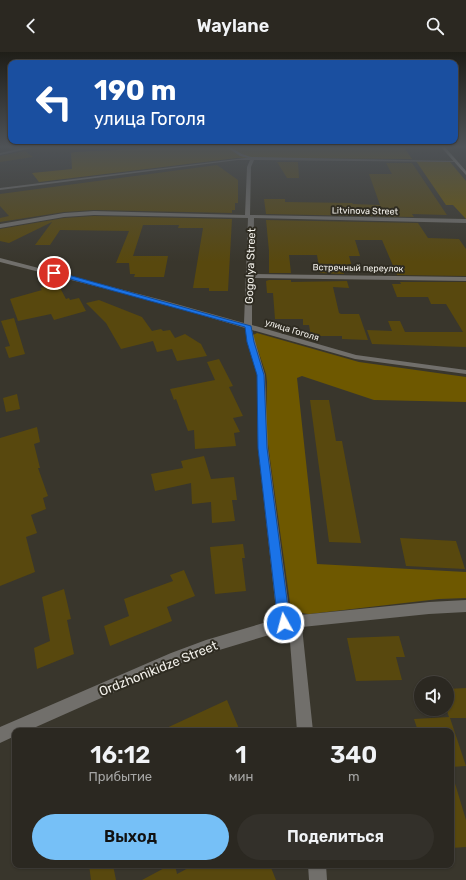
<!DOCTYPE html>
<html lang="ru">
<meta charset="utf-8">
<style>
:root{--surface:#2b2821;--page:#33302a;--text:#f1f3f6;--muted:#a6a6a5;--line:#47443f;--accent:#76c0f7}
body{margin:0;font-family:Rubik,sans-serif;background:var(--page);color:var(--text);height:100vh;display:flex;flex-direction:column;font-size:15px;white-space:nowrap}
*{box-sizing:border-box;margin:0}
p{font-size:13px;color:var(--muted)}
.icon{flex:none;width:22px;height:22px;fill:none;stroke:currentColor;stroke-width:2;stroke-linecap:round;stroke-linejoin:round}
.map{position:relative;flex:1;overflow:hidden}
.sheet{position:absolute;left:12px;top:676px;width:442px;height:140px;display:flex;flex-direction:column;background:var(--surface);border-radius:8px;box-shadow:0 1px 3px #0004,0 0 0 1px var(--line)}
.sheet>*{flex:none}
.banner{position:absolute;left:8px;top:8px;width:450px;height:84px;border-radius:8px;box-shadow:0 1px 3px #0004,0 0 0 1px var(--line);background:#1a4fa0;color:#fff;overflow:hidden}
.buttons{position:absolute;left:414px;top:624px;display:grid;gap:8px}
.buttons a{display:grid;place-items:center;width:40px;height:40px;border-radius:50%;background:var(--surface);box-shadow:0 1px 3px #0004,0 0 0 1px var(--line);font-size:20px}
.pin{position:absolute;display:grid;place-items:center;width:34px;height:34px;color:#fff;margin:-17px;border:2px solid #fff;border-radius:50%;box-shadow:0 1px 4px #0007}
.me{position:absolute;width:44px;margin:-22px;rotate:353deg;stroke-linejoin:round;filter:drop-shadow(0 0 3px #0008)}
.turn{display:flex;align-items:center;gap:14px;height:84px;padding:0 20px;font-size:18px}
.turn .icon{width:52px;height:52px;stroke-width:2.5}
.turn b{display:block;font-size:28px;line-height:34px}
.eta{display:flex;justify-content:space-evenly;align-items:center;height:68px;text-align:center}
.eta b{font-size:24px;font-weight:600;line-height:28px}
.cta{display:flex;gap:8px;margin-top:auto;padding:8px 20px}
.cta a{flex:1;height:46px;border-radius:24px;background:var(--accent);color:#111;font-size:16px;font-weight:600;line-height:46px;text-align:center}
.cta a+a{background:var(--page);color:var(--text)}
header{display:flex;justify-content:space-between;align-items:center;height:52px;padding:0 20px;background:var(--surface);font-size:18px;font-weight:600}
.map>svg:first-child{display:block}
</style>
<header><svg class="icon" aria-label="back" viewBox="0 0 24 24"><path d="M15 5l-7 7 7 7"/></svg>Waylane<svg class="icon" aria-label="search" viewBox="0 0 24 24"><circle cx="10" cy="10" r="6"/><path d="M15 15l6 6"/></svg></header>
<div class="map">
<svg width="466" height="828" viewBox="0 0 466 828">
<rect width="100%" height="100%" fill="#39362c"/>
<path fill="#6e5800" d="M137,94H403L412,107L237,106L39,130L32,121L72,117L71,101L74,100L137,97Z
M416,109L450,110L466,129V167L453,153H446Z
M257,281L359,310L466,325V350L374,348L302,324L297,326L317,512L466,520V546L439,547L309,562C301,562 295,558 290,551L266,378L267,330L266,322L253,283Z"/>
<path fill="#58480e" d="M25,99L33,105L0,110V104Z
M277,110H298L299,126H287Z
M386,111H412L447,163L412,162L414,165L266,162L264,147H285V150L352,151L353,152L380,153L369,122H392Z
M217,113L238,128V151H235V158H232V161L94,158L64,160L0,170V166L9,164L0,154V142Z
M94,164L232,167L228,239H209V236H193L203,176H178L179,173H143L133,204H168L164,225H134L135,222H130L129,211H116L129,179L60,178L50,193H35L52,170L9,191L0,189V177L64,166Z
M266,168L418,171L428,186L459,187L466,197V224L397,223L382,188H355L360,204H349L352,215H342L344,222L320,221L317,203H289L291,221H269V199Z
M269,228H291V230L347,229L349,236L333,235L339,261L341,262H359L368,288L342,287V284H311L309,273H303V267H275L273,241H267L266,229Z
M400,230H466V295L372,292L367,278L392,279L388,269H400L405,280H463L446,252H431L428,245H397L392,232H401Z
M58,232L66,247L69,246L70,248L79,246L86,259L54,268L51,262L18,269L10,247L42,238L40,236Z
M99,248L142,265L152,279L161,277L163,279L170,278L175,286L185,282L201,292L207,304L177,309L172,297L157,300L153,289L121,297L106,271L86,251Z
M14,266L25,302L9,306L5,295L10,294L1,269Z
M219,307L233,334L229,335L243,364L233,366L240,380L234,381L236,394L195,397L194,378L188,379L176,347L174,348L170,337L215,328L207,310Z
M17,342L20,357L6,360L3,346Z
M310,348H329L336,389H342L361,491L329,490Z
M37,375L40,390L34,392L40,416H38L48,444L43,446L46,457L31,463L37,481L26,485L35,520L0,534V386Z
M204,404L211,427L234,425L237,448H232L235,469L212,471L211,450L192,452L191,431L155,439L151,422L183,416L181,409Z
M400,486L456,489L465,517L406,514Z
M243,492L245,506H242L246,539L215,542L210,495Z
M184,518L195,544L167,555L172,569L110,594L104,574L129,564L124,547L173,529L170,523Z
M64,537L71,567L67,568L74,602L37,617L34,596L50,589L42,545Z
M399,584L405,605H396L402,628L356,629L347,586Z
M466,636V666H450L466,714L451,715V679H418L414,667L449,665L447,659V637Z
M227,648L240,679H160Z
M451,728H454L466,768V795L451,796Z
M89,813H113L116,828H91Z
M170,813H175L177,822L194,813H270L276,828H142Z"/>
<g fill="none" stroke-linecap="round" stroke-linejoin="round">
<path fill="#716f6b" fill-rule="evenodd" d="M228,94L242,102L254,106L253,107L240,104L225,94Z"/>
<path fill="#716f6b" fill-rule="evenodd" d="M32,94H41L0,103V101Z
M253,105L457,109L455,110L254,108L251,115L250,163L466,167V171L254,166L253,222L466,225V229L252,226V273L356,303L466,318V322L355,307L252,278L265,323L268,396L290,564L429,550L466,548V560L429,562L302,575L313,679H297L289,577L206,602L173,614L27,679H15V684L0,691V675L171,601L206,588L277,567L258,396L257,323L245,276L158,250L0,210V206L162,248L244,271L248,166L94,163L64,165L0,176V172L64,161L94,159L245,163L247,115L250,108H238L0,138V136Z
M308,813H326L327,828H309Z"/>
<path fill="#928f88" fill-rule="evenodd" d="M444,94L466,119V123L440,94Z"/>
</g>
<linearGradient id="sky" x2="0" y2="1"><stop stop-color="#1f1e18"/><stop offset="0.45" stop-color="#4e5256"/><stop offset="1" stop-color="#4e5256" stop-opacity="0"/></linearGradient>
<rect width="466" height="210" fill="url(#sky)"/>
<path fill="#1a73e8" stroke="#114b97" d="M54,219L251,274L254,290L264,323L267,396L290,571L289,575L284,577L280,575L278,571L258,396L257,323L247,290L245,275L52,222L51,221Z"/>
<g text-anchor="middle" stroke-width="4" stroke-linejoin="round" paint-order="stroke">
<g font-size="9" fill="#f2f0ea" stroke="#2f2c22">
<text transform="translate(365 159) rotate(1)" y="3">Litvinova Street</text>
<text transform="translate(358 216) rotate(1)" y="3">Встречный переулок</text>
<text transform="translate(292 278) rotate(17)" y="3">улица Гоголя</text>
</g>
<g font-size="11" fill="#f2f0ea" stroke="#2f2c22">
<text transform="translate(250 214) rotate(-88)" y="4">Gogolya Street</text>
</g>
<g font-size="13" fill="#f2f0ea" stroke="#2f2c22">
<text transform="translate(158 616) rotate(-22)" y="5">Ordzhonikidze Street</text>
</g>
</g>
</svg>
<div class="buttons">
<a><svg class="icon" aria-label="sound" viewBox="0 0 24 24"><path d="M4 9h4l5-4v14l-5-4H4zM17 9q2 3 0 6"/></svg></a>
</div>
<div class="pin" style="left:54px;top:221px;background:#d93025"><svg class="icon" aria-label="arrive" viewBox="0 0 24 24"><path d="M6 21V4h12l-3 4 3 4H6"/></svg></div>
<svg class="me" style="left:284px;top:571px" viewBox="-20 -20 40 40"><circle r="17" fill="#1a73e8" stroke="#fff" stroke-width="3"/><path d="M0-11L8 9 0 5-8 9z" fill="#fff"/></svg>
<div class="banner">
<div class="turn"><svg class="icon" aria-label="left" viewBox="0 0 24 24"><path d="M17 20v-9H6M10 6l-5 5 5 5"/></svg><div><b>190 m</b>улица Гоголя</div></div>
</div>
<section class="sheet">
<div class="eta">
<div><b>16:12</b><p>Прибытие</p></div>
<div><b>1</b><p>мин</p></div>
<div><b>340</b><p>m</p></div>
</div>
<div class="cta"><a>Выход</a><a>Поделиться</a></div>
</section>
</div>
